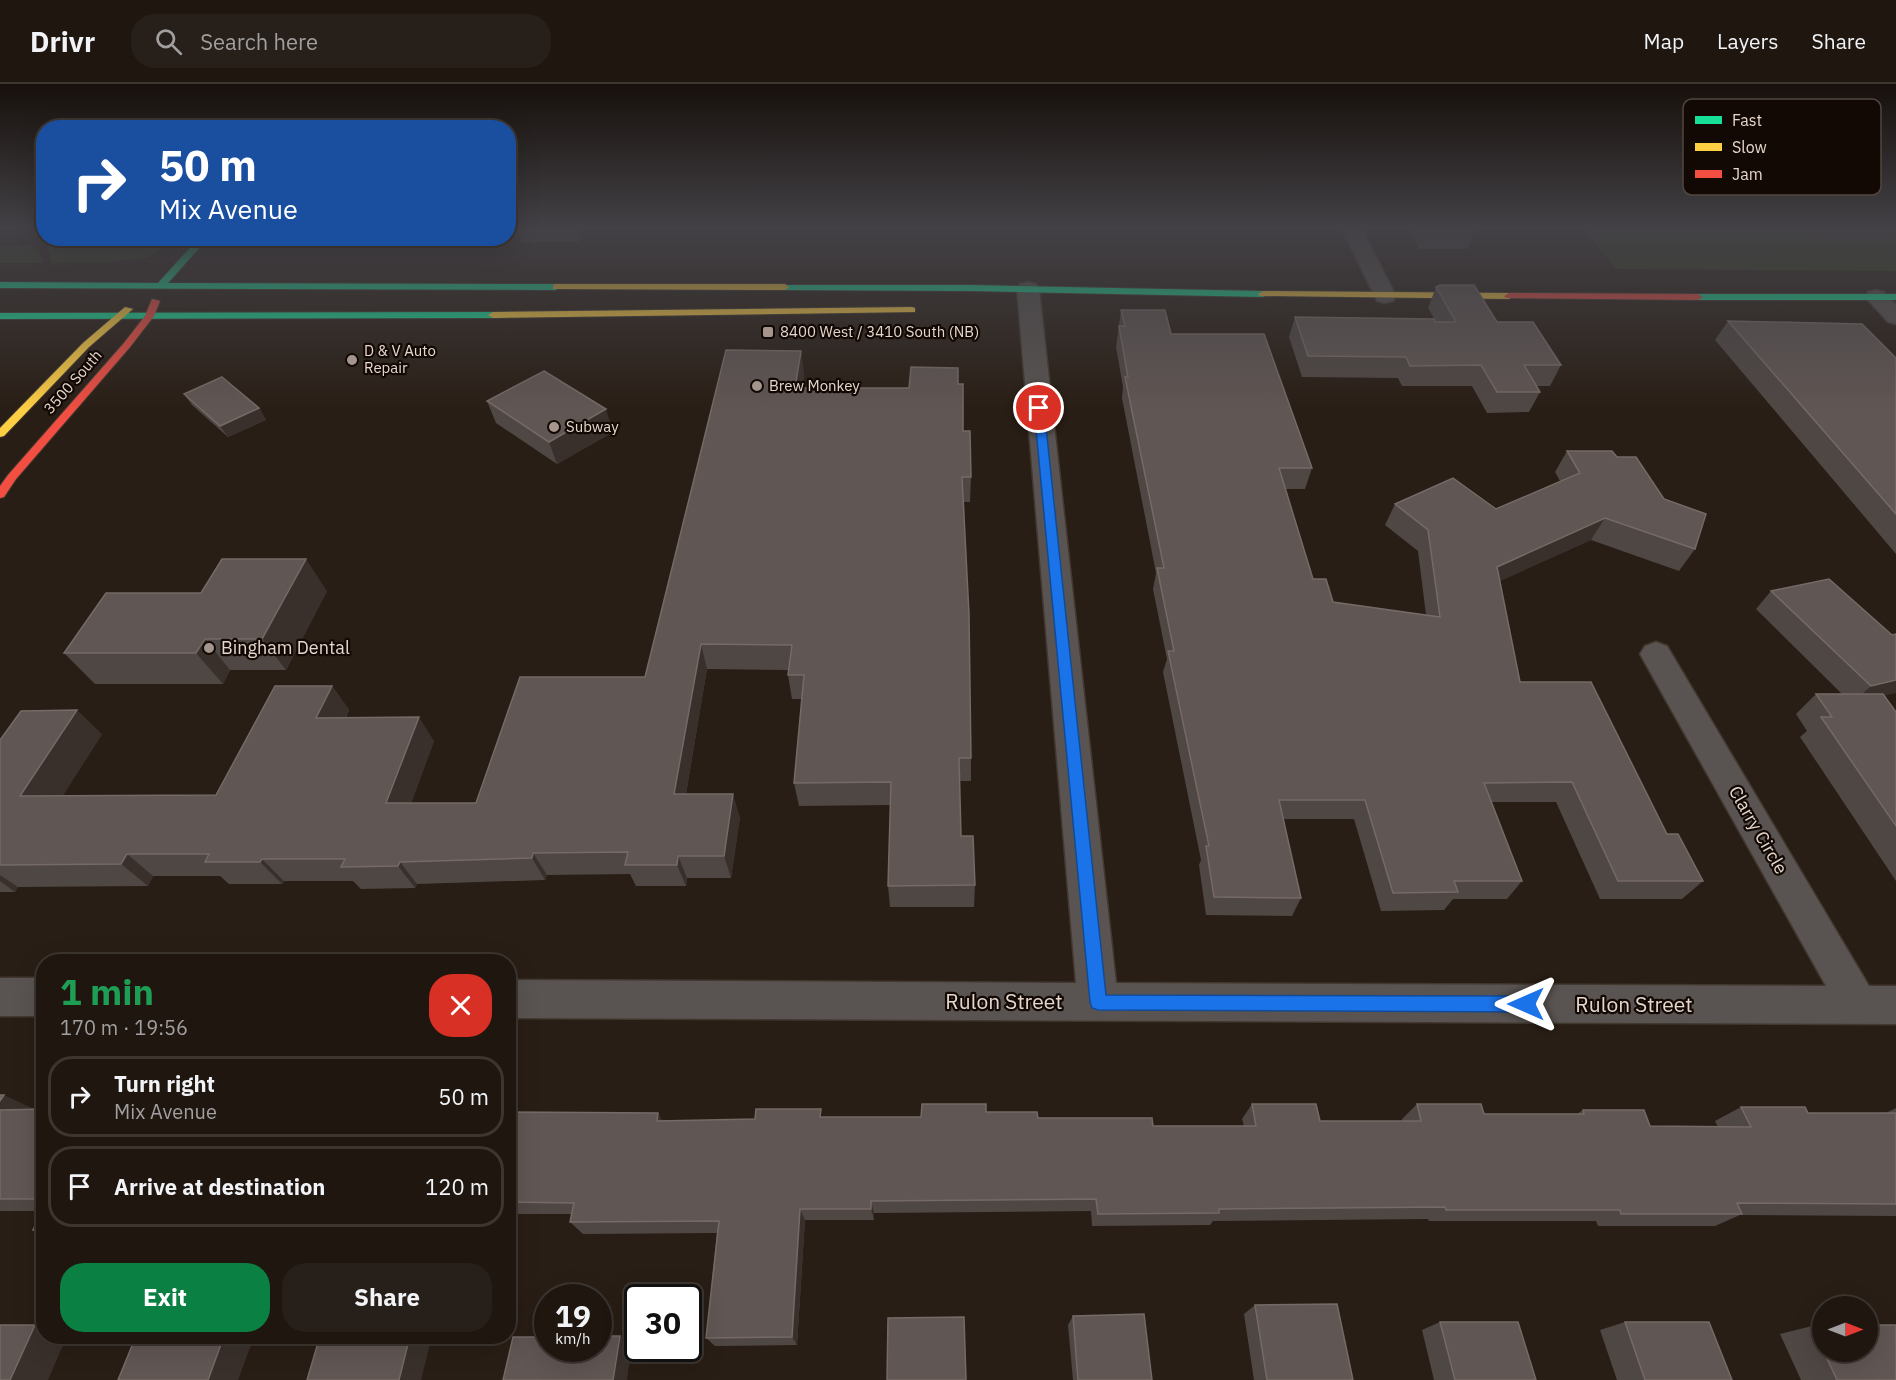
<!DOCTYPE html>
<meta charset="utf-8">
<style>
:root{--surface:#1f1610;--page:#271f19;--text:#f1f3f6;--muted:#a19f9f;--line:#3c3530;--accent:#0b8043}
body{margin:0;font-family:"IBM Plex Sans",sans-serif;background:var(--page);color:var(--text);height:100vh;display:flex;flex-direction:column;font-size:22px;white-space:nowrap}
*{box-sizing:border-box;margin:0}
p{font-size:20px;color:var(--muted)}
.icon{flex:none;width:33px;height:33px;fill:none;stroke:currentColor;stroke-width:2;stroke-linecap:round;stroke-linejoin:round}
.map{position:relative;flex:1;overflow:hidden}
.side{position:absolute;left:36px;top:870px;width:480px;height:390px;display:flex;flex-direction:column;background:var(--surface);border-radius:24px;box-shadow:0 6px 24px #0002,0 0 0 2px var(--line)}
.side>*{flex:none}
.hud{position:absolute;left:36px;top:36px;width:480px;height:126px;border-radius:24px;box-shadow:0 6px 24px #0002,0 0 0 2px var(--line);background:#1a4fa0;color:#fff;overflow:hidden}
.needle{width:39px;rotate:90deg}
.controls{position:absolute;left:1812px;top:1212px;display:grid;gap:12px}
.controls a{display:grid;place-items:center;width:66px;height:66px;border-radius:50%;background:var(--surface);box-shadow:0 6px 24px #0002,0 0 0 2px var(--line);font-size:30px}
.speed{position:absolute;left:534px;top:1200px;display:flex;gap:12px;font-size:30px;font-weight:700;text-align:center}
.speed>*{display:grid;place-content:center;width:78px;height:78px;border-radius:50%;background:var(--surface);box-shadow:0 6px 24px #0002,0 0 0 2px var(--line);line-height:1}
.speed small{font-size:15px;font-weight:400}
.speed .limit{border:3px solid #111;border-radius:9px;background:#fff;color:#111}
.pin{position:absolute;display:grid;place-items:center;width:51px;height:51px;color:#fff;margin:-26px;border:3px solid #fff;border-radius:50%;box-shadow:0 2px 6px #0007}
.me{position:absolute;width:66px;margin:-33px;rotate:270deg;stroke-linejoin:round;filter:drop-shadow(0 0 4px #0008)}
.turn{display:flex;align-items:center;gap:21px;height:126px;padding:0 24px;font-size:27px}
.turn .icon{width:78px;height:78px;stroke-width:2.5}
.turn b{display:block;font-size:42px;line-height:51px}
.round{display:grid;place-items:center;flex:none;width:63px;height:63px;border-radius:24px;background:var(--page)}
.head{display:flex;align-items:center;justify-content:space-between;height:102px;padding:0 24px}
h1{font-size:36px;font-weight:800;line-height:45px;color:#1e9e55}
.cta{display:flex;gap:12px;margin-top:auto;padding:12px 24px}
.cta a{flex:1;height:69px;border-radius:24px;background:var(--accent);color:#fff;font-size:24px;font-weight:800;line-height:69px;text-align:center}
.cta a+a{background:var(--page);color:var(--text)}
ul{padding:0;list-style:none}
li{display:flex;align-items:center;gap:18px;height:81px;margin:0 12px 9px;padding:0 12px;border:3px solid var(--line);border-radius:24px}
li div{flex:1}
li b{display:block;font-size:22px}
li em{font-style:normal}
header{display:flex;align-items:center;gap:36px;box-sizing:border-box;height:84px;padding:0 30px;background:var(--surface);border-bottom:2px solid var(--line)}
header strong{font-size:28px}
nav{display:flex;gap:33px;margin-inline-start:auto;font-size:21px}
.search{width:420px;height:54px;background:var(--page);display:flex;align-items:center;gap:15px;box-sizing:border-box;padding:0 21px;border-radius:24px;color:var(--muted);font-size:22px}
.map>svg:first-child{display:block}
</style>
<header>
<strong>Drivr</strong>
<div class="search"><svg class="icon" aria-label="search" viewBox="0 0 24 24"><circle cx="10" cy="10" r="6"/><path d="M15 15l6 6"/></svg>Search here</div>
<nav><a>Map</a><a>Layers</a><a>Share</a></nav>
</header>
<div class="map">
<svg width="1896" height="1296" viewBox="0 0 1896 1296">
<rect width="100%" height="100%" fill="#291e15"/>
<path fill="#333d19" d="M1584,145H1896V187L1616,185Z
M102,155V154L171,155C153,174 146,176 120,176L117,178L52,179L47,161Z
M0,162H37L43,179H0Z"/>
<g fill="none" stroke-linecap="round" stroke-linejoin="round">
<g stroke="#423830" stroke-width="3">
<path id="street" d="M1342,145H1362L1396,212L1393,217L1385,219L1377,217Z
M1028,198L1036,200L1039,205L1116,899L1826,902L1640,570L1645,562L1656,558L1667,562L1869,902H1896V940L508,934V896L1076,899L1017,205L1020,200Z
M1876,206L1884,208L1896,220V240L1888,238L1865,213L1868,208Z
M0,894H44V932H0Z"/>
</g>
<g stroke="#423830" stroke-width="2">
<path id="fast" d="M199,154H208L168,199L556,200L560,203L556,206L0,204V198L158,199Z
M782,201H973L1263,207L1268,210L1263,213L973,207L785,206L782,205Z
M1896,210V216H1698L1693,213L1698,210Z
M0,229L493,228L498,231L493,234L0,235Z"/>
</g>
<g stroke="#423830" stroke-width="2">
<path id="slow" d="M556,200H785L789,203L785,206L553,205V201Z
M1263,207L1509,209L1514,212L1509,215L1260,212L1258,210Z
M125,223L133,225L89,263L4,352L0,353V344L83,259Z
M912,223L915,224V228L493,234L488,231L493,228Z"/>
</g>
<g stroke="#423830" stroke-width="2">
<path id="jam" d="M1509,209L1698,210L1703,213L1698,216L1506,214L1504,212Z
M152,215L160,217L154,232L130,263L16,395L4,413L0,414V402L8,391L124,259L145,232Z"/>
</g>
<use href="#street" fill="#595451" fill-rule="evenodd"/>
<use href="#fast" fill="#16e098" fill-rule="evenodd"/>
<use href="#slow" fill="#ffcf43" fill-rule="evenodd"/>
<use href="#jam" fill="#f24e42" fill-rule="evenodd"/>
</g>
<path fill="#4f4744" d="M516,145H585L579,158H521Z
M1408,145H1475L1467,165H1419Z
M1788,145H1896V151L1886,152H1819L1815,149Z
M1436,203L1497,238L1561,281L1550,302H1536L1540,308L1529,328L1487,329L1472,302H1402L1398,294L1302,293L1289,253L1295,233L1436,238L1428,224Z
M1121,226L1171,250L1312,384L1305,405H1286L1313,495L1333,518L1426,531L1418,467L1385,441L1395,420L1496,425L1560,397L1555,388L1567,367L1617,373L1695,465L1679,487L1591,456L1499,497L1520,598L1667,750L1703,797L1682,815H1600L1556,718H1491L1522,797L1507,815H1453L1444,826L1381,827L1354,735H1283L1301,814L1292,832L1206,831L1199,781L1201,776L1163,588L1167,575L1153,505L1156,489L1122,314L1123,303L1116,263Z
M1728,237L1896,274V470L1715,256Z
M801,267L804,292L802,304H909L958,300L963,347L971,393L970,418H964L971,674V697H959L961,752L975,801L974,823H890L888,802L891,721L799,722L794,699L802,615H792L788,591V586L707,585L686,710L740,733L731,794H687L686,802H636L630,790L547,791L545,796L417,800L415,804L361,805L353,797H284L282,800H229L220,792H153L148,802L18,803L15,808H0V656L102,650L63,711H216L332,602L349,626L346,634L434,657L411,719H476L645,593Z
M184,310L259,324L266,336L228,353L192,321Z
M487,317L613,348L557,380L496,339Z
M327,507L286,586H230L223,600H95L64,569L201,509Z
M1771,507L1884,612L1896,628V797L1800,653L1807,647L1796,630L1816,610H1842L1756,525Z
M0,1011L34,1025H44V1149L33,1146L43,1127H0Z
M1252,1020L1320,1037H1402V1035L1417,1020L1484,1030H1577L1583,1026L1650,1042L1718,1043L1715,1037L1741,1023L1808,1029H1886L1896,1024V1132L1740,1131L1715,1142H1598L1596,1137H1429L1428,1135L1213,1137L1210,1141L1092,1142L1091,1127L874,1129V1136H805L797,1261L715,1262L706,1254L717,1149L583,1150L570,1138L571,1130H508V1028L663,1037L823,1033H921L986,1028L1038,1034L1153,1042H1244L1242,1035Z
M1255,1221L1353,1296H1254L1244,1230Z
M1073,1232L1152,1296H1073L1068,1241Z
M1440,1238L1536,1296H1434L1422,1246Z
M1625,1238L1732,1296H1617L1600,1246Z
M1812,1242H1822V1268H1868L1896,1296H1801L1780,1250Z"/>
<path fill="#39302b" d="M575,145H585L579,158Z
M801,267L804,292L798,329L795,304Z
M259,324L266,336L228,353L220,342Z
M606,325L613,348L557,380L549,358Z
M1605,434L1591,456L1485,504L1497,483Z
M306,475L327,507L286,586L262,555Z
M205,555L230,586L223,600L196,569Z
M701,560L707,585L682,733L674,710Z
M1896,596V609L1852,619L1871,602Z
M332,602L349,626L334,658L316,634Z
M77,626L102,650L48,735L20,712Z
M419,633L434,657L403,742L386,719Z
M733,710L740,733L731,794L724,772Z
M533,769L547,791L545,796L532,774Z
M127,770L153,792L148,802L121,780Z
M678,772L687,794L686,802L677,781Z
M262,775L284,797L282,800L260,778Z
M400,778L417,800L415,804L398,782Z
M0,791L18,803L15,808L0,797Z
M4,1011L34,1025L0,1028V1017Z
M658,1029L667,1044L657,1037Z
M871,1117L874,1129V1136L871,1125Z
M800,1125L805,1136L797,1261L792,1253Z
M35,1241L44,1243V1252H67L48,1296H10Z
M224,1252L254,1253L238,1296H208Z
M410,1252H432L421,1296H399Z
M620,1252L632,1260L627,1296H613Z"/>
<path fill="#605653" stroke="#756a66" stroke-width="1.5" d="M1440,201H1474L1497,238H1533L1561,281H1524L1540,308H1497L1481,281L1410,282L1406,273L1308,272L1295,233L1434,235L1435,238H1456L1436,203Z
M1121,226H1165L1171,250H1264L1312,384H1279L1313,495H1326L1333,518L1440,533L1428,446L1395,420L1453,394L1496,425L1580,389L1567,367H1612L1617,373H1636L1664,415L1706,430L1695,465L1605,434L1497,483L1520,598H1591L1667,750H1678L1703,797H1618L1572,698L1484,699L1522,797H1454L1458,808L1393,809L1365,716H1279L1301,814L1214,813L1206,762H1209L1168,567H1174L1157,484H1164L1125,293H1128L1119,242H1125Z
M1728,237L1862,240L1896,274V430Z
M726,266L801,267L795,304H909L911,283L958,284V300H963V347H970L971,393H962L969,530L971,674H959L961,752H973L975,801L888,802L891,698L794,699L804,591H788L792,561L701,560L674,710H733L724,772H678L677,781H625L628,768L533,769L532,774L400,778L398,782L341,783L345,775H262L260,778H205L209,770H127L121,780L0,781V656L21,627L77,626L20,712L216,711L275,602H332L316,634L419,633L386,719H476L520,593H645Z
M544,287L606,325L549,358L487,317Z
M222,293L259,324L220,342L184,310Z
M222,475H306L262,555H205L196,569H64L106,509H201Z
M1829,495L1892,551L1896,550V596L1871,602L1771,507Z
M1816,610H1883L1896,628V742L1821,633H1832Z
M0,1011H4L0,1017Z
M922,1020H986V1028H1037L1038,1034H1152L1153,1042H1256L1252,1020H1316L1320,1037H1421L1417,1020H1481L1484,1030H1584L1583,1026H1644L1650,1042L1751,1043L1741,1023H1805L1808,1029H1896V1120L1737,1119L1742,1130H1621L1620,1126H1446L1445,1123L1219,1125V1129L1098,1130L1096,1115L871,1117V1125H800L792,1253L706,1254L719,1137L570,1138L574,1119L508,1118V1028L658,1029L657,1037L755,1035L756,1025H821L820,1033H921Z
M44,1025V1030L40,1038H44V1115H0V1026Z
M44,1125V1146H33Z
M1337,1220L1353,1296H1267L1255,1221Z
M1144,1230L1152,1296H1078L1073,1232Z
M964,1233L966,1296H887L888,1234Z
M1440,1238H1518L1536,1296H1455Z
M1625,1238H1709L1732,1296H1645Z
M0,1241H35L10,1296H0Z
M1868,1241H1896V1296H1837L1824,1268H1868Z
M1812,1242H1822V1264Z
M136,1252H224L208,1296H118Z
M320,1252H410L399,1296H307Z
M598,1252H620L613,1296H503L513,1253H548V1264H598Z"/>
<linearGradient id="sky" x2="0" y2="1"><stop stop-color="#17100c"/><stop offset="0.44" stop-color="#434146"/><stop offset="1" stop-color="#434146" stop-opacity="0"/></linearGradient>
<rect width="1896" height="327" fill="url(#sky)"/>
<path fill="#1a73e8" stroke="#114b97" stroke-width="1.5" d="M1039,321L1044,324L1106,911L1526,912L1532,915L1534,920L1532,926L1526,928L1098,926L1092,924L1090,918L1034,324Z"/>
<g fill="#a4968d" stroke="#120904" stroke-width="2">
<rect x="762" y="242" width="12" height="12" rx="3"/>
<circle cx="352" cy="276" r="6"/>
<circle cx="757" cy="302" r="6"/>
<circle cx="554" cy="343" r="6"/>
<circle cx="209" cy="564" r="6"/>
</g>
<g text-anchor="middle" stroke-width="4.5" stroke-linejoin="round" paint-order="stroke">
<g font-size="15" fill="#e6d7cd" stroke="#120904" text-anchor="start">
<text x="780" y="253">8400 West / 3410 South (NB)</text>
<text x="364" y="272">D &amp; V Auto<tspan x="364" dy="17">Repair</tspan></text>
<text x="769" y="307">Brew Monkey</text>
<text x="566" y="348">Subway</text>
</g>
<g font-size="15" fill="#e6d7cd" stroke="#120904">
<text transform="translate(73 298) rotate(-49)" y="5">3500 South</text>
</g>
<g font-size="18" fill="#e6d7cd" stroke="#120904" text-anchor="start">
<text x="221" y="570">Bingham Dental</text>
</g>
<g font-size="18" fill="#e6d7cd" stroke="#120904">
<text transform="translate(1758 746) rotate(60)" y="6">Clarry Circle</text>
</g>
<g font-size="21" fill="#e6d7cd" stroke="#120904">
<text x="1004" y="925">Rulon Street</text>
<text x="1634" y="928">Rulon Street</text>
</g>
</g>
<rect x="1683" y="15" width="198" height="96" rx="9" fill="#120904" stroke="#524740" stroke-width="1.5"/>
<rect x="1695" y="32" width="27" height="8" fill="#16e098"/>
<rect x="1695" y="59" width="27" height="8" fill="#ffcf43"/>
<rect x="1695" y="86" width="27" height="8" fill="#f24e42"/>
<g font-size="16" fill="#e6d7cd">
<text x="1732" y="42">Fast</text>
<text x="1732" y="69">Slow</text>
<text x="1732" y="96">Jam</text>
</g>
</svg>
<div class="controls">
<a><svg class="needle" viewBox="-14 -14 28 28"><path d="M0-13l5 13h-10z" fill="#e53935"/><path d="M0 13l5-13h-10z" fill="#a19f9f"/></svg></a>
</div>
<div class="speed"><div>19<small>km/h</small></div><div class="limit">30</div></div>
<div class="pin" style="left:1039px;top:324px;background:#d93025"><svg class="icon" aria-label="arrive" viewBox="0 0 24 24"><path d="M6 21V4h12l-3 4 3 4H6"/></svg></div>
<svg class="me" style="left:1526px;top:920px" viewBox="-20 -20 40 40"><path d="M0-17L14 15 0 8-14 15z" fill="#1a73e8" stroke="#fff" stroke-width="4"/></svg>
<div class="hud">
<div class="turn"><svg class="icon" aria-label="right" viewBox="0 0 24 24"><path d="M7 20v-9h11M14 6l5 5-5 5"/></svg><div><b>50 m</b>Mix Avenue</div></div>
</div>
<section class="side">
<div class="head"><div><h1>1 min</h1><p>170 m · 19:56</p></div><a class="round" style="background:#d93025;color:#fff"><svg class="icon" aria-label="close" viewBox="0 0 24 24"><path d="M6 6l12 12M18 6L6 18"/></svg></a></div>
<ul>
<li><svg class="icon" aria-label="right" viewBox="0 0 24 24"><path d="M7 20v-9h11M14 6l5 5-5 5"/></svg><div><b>Turn right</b><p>Mix Avenue</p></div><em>50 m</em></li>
<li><svg class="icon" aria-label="arrive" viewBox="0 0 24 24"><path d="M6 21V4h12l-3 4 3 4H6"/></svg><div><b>Arrive at destination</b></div><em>120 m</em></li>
</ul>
<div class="cta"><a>Exit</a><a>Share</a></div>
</section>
</div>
